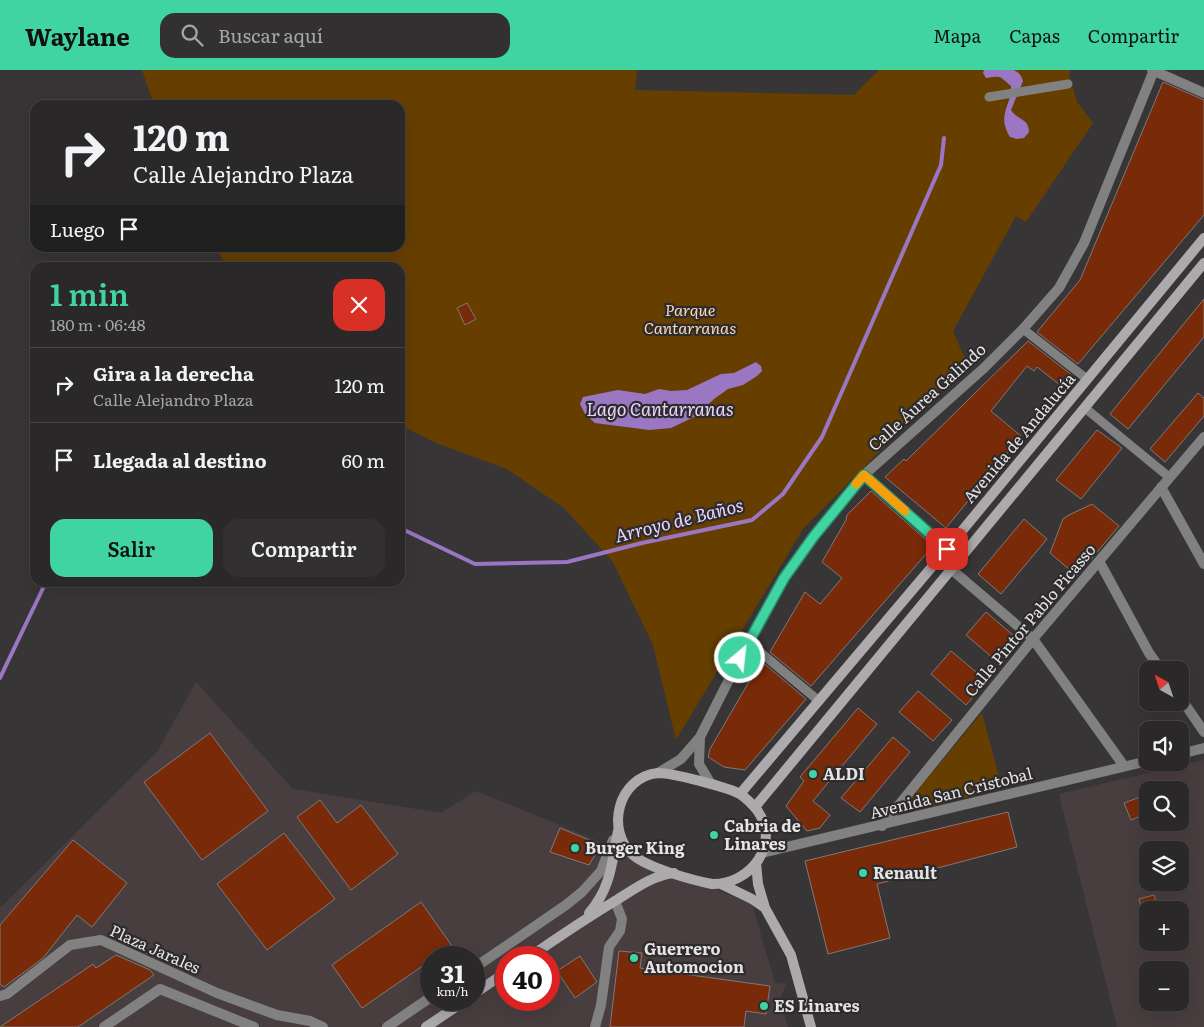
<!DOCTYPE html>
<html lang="es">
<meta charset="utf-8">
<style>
:root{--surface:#2a2828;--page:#323030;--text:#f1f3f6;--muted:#a5a6a8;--line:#464445;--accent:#40d4a2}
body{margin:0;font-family:Literata,serif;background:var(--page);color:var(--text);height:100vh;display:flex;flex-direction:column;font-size:19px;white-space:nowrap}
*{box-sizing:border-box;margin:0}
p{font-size:16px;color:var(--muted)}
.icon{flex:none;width:28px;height:28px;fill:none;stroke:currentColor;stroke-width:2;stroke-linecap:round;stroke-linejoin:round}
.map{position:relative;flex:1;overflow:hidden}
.sheet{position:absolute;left:30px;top:192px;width:375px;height:325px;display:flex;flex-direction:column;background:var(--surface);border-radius:15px;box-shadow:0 5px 20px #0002,0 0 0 1px var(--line)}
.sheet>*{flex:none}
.hud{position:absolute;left:30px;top:30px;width:375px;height:152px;border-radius:15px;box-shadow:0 5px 20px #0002,0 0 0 1px var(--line);background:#2a2828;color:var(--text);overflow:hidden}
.needle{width:32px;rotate:320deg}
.tools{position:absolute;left:1139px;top:591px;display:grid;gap:10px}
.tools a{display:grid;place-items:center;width:50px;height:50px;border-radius:10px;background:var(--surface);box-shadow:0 5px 20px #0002,0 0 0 1px var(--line);font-size:25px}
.speed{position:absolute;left:420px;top:876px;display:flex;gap:10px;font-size:25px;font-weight:700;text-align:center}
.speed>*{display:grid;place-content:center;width:65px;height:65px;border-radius:50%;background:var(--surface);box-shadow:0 5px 20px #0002,0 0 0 1px var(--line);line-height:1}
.speed small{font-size:12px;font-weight:400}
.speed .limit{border:8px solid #d22;background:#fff;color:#111}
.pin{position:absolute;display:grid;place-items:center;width:42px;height:42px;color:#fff;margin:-21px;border-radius:10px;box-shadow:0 2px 8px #0006}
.me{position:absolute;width:55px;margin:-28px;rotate:28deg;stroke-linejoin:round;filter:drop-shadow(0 0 4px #0008)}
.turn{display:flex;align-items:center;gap:18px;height:105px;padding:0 20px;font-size:22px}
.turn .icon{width:65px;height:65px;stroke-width:2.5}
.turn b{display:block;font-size:35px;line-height:42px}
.then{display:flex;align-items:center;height:48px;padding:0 20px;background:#0003;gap:10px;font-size:19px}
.round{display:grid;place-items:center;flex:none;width:52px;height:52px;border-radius:15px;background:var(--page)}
.overview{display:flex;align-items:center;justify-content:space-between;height:85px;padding:0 20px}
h1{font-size:30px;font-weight:600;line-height:38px;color:var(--accent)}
.cta{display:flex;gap:10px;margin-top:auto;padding:10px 20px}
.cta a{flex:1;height:58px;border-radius:15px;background:var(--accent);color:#111;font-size:20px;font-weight:600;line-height:58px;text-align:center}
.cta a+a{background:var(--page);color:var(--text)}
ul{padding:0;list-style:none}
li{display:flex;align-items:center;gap:15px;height:75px;padding:0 20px;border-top:1px solid var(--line)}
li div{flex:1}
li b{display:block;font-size:19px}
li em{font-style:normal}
header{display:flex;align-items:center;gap:30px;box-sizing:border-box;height:70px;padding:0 25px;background:var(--accent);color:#111}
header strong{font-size:24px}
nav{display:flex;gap:28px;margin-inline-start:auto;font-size:18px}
.search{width:350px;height:45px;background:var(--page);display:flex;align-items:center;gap:12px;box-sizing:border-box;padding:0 18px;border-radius:15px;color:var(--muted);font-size:19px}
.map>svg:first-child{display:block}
</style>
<header>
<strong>Waylane</strong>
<div class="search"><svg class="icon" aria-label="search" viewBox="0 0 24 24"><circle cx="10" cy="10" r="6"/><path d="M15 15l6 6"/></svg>Buscar aquí</div>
<nav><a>Mapa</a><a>Capas</a><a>Compartir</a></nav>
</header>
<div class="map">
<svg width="1204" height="957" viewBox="0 0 1204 957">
<rect width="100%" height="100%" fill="#383536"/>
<path fill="#483e3f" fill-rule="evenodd" d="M196,612L293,719L441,743L476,721L752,834L775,913L786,914L780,931L788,957H0V838L157,682ZM431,888H474V930H431ZM506,888H549V930H506Z
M1204,690V957H1117L1059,724ZM1148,720H1180V752H1148ZM1148,780H1180V812H1148ZM1148,840H1180V872H1148ZM1148,900H1180V932H1148Z"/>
<path fill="#663f00" d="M142,0H637L635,20L854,25L879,0H1070L1069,4L1077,32L1093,53L1026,152L1016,146L953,261L967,293L803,459L676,670L653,575L613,492L564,438L507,399L439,374L400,355V198L228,197L215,178H400V35H154Z
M982,643L1002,718L915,741L907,736L910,729Z"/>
<path fill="#9b76c2" d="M984,0H1013C1019,2 1021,5 1023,11L1011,40C1017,50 1029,48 1029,62L1024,68L1017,69L1010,67C996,44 1012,36 1011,16C998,5 1002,6 986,8L983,3Z
M756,292L761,296L762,301L757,306L743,315L728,319L714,329L696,346L671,358L649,360L595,353L585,344L580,334L583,327L618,320L645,324L659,319L671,321L687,320L721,304L734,303Z"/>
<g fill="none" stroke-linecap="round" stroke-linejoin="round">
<path stroke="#9b76c2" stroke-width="4" d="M400,458L475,494L567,492L642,473L752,450L783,424L822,367L941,95L944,68
M0,608L46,512"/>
</g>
<path fill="#782a09" stroke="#7d7a79" d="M1163,12L1204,30V145L1078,294L1037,262L1080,210Z
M1204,229V267L1128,359L1110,344Z
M467,233L476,249L465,255L457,238Z
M1028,271L1073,306L1064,318L1037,297L1034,301L1027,296L991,341L1021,366L946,458L885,407L904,389L906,391Z
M1198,323L1204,328V346L1165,392L1150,379Z
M1097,360L1122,378L1081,429L1056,410Z
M871,421L933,476L811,616L770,582L805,522L820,534L842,508L822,492L846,450L847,445Z
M1092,434L1119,456L1077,506L1050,483L1063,449L1069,445Z
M1024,449L1047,469L1001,524L978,504Z
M986,542L1021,572L1001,595L966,565Z
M951,581L987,611L966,635L931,604Z
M761,591L806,629L745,700L724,697L708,687L710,679Z
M918,621L952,650L933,671L899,642Z
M858,638L877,654L813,731L830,745L820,758L807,761L786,736L804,711L800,707Z
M210,663L268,741L202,790L144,712Z
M893,667L910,682L860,742L841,728Z
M1148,724V743L1131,750L1124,733Z
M320,730L337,753L361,735L398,784L351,820L297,747Z
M1008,742L1017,777L877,814L890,868L828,884L805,791Z
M560,758L601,775L589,795L550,782Z
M284,763L335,829L267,880L217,814Z
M73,770L127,813L92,857L77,845L43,888L4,917L0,914V855Z
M1154,825L1158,840H1142L1139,829Z
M421,832L452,876L435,888H431V890L362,938L332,895Z
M619,881L642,883L640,898L770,916L766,944L746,941L744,957H610Z
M116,885L150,900L154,905L78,957H0L93,894L96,898Z
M580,886L597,912L575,928L557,901Z"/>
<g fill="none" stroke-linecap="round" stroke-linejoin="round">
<path stroke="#828181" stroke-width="9" d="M989,27L1068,14
M1023,259L1087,309
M1085,338L1169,407
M748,572L819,631"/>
<path stroke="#828181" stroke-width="10" d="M1152,0L1204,23
M864,405L947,479
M1161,417L1204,494
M1099,491L1149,583L1161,600
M951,499L1033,569L1124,696
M1180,627L1204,662
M882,756L1033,569L1204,367
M474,898L566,835L582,822L601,801L613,770
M0,926L7,924L70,875L101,870L217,923L277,945L310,951L323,957
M104,957L160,919L254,957
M387,957L431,927
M595,957L601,935L609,877L620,861L622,849L615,831"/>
<path stroke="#828181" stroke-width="10" d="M700,667L699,694L711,714
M1180,684L1204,678
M658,703L681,689L700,667L748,572L784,508L814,466L864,405L984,298L1023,259L1059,218L1084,173L1154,0
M762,783L1148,691"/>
<path stroke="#acaaac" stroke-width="10" d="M658,703C673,703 727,717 740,724C746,728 752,734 757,740C782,774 750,815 712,814C692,810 648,798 633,785C605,760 618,707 658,703Z
M740,724L947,479L1204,168
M755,737L1204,193
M756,793L758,814L765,838L791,885L811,957
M721,814L752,829L765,838
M589,843C611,818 612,792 618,761
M528,888C557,868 585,849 615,831C633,820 653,805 674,803
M474,924L506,902
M426,957L466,930"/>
</g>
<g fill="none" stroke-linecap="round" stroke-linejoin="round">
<g stroke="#2a8a69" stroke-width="12">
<path id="route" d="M740,588L784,508L814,466L864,405L947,479"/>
</g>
<use href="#route" stroke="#40d4a2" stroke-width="9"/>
<path stroke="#f59e0b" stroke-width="9" d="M856,414L864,405L905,441"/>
</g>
<g fill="#40d4a2" stroke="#2e2b2c" stroke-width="2">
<circle cx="813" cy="704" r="5"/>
<circle cx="714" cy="765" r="5"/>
<circle cx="575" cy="778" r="5"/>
<circle cx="863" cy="803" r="5"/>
<circle cx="634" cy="888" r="5"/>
<circle cx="764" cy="936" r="5"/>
</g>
<g text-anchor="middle" stroke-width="4.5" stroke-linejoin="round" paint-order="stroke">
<g font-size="16" font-style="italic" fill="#f9dab6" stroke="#2e2b2c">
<text x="690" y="246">Parque<tspan x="690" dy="18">Cantarranas</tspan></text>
</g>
<g font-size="16" fill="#e5e3e3" stroke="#2e2b2c">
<text transform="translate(927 327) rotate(-42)" y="6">Calle Áurea Galindo</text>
<text transform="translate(1019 368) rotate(-50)" y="6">Avenida de Andalucía</text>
<text transform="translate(1030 550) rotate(-50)" y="6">Calle Pintor Pablo Picasso</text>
<text transform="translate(951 723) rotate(-14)" y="6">Avenida San Cristobal</text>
<text transform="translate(155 879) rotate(24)" y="6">Plaza Jarales</text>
</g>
<g font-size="16" font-weight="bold" fill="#e5e3e3" stroke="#2e2b2c" text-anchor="start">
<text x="823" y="710">ALDI</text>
<text x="724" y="762">Cabria de<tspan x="724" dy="18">Linares</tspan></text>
<text x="585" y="784">Burger King</text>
<text x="873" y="809">Renault</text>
<text x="644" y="885">Guerrero<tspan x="644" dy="18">Automocion</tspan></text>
<text x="774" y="942">ES Linares</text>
</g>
<g font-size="18" font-style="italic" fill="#e7d5fe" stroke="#2e2b2c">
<text x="660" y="346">Lago Cantarranas</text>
<text transform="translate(679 451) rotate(-14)" y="6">Arroyo de Baños</text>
</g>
</g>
</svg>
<div class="tools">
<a><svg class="needle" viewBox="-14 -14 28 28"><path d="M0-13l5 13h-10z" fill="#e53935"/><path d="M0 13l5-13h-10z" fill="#a5a6a8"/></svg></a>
<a><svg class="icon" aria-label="sound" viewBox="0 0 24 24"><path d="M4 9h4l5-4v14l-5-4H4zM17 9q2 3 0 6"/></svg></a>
<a><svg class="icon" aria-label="search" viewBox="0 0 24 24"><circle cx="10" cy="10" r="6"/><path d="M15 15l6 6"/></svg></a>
<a><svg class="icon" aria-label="layers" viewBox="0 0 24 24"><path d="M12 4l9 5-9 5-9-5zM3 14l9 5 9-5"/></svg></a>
<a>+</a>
<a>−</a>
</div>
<div class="speed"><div>31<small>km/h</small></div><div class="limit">40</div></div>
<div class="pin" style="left:947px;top:479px;background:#d93025"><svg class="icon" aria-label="arrive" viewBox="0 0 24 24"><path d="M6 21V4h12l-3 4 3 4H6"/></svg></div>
<svg class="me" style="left:740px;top:588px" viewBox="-20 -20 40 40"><circle r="17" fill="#40d4a2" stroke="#fff" stroke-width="3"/><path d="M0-11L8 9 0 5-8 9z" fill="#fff"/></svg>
<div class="hud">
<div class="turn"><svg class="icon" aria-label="right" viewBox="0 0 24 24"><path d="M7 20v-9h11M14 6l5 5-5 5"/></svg><div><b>120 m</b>Calle Alejandro Plaza</div></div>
<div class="then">Luego<svg class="icon" aria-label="arrive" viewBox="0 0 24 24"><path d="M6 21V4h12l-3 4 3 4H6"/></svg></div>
</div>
<section class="sheet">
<div class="overview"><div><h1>1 min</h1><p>180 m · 06:48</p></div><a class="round" style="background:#d93025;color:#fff"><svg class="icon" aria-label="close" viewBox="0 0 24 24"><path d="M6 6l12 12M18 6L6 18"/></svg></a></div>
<ul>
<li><svg class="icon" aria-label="right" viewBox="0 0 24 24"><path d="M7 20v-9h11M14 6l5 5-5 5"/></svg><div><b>Gira a la derecha</b><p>Calle Alejandro Plaza</p></div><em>120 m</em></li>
<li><svg class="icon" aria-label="arrive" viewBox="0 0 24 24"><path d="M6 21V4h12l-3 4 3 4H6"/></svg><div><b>Llegada al destino</b></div><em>60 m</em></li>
</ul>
<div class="cta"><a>Salir</a><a>Compartir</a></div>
</section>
</div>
